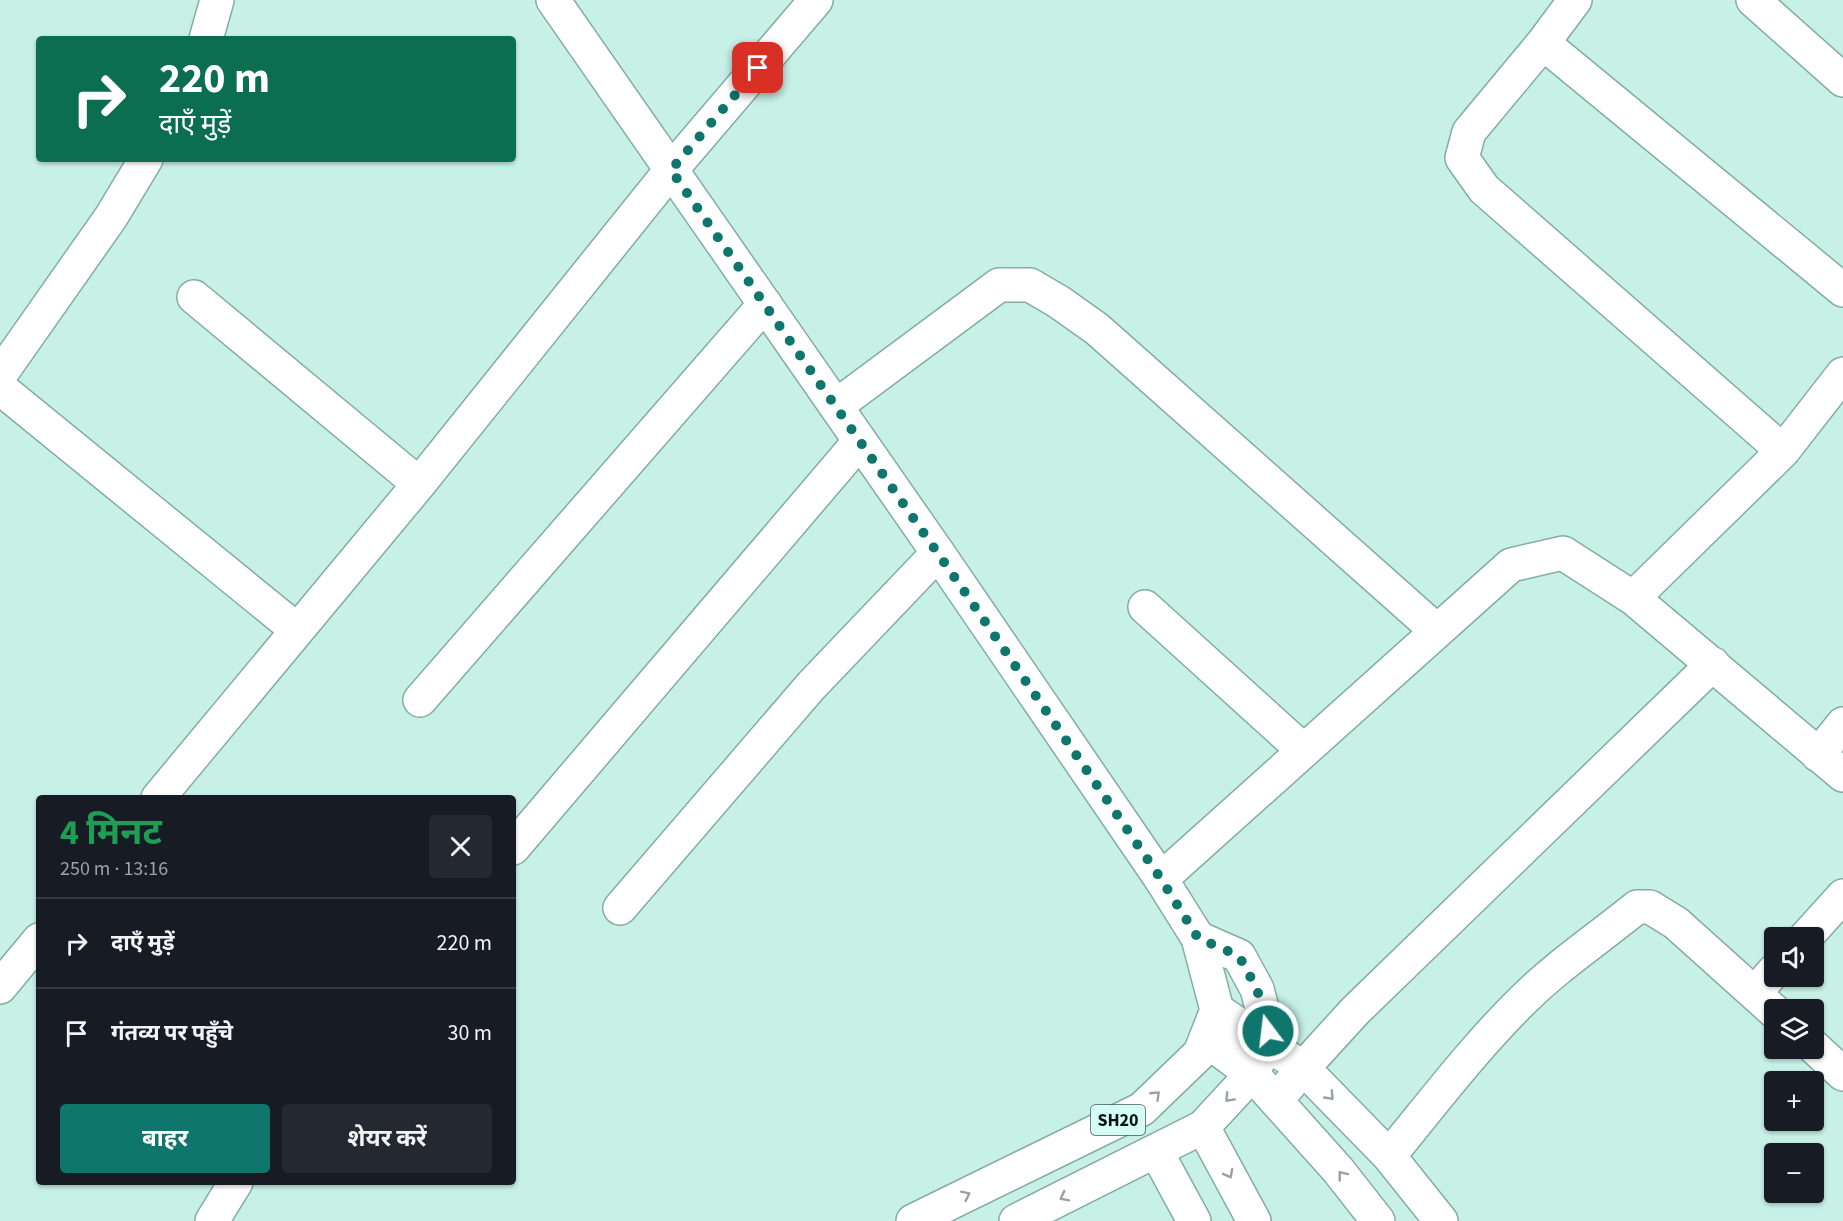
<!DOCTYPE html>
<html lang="hi">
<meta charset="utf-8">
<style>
:root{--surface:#171b24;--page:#242831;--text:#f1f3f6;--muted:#9ea1a6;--line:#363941;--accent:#0f766e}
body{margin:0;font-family:"Source Sans 3","Noto Sans Devanagari",sans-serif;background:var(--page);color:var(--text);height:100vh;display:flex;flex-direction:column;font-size:22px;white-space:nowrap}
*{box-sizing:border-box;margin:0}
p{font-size:20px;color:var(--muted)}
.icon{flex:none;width:33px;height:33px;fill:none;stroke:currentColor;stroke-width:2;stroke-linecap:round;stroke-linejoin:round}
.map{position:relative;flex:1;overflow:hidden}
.details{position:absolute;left:36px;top:795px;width:480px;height:390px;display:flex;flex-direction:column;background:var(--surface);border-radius:6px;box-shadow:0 2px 4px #0004}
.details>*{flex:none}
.hud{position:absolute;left:36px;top:36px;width:480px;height:126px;border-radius:6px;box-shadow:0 2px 4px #0004;background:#0b6e4f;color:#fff;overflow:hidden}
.buttons{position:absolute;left:1764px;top:927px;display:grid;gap:12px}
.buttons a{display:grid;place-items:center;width:60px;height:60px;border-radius:6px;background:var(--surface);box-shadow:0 2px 4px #0004;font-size:30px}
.pin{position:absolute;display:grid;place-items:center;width:51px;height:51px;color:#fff;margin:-26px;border-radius:12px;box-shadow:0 3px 9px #0006}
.me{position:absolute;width:66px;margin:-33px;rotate:345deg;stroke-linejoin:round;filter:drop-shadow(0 0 4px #0008)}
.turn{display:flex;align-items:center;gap:21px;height:126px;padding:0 24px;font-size:27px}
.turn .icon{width:78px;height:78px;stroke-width:2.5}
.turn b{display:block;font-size:42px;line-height:51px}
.round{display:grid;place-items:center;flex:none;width:63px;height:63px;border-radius:6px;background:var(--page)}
.head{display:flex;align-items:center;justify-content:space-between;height:102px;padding:0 24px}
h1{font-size:36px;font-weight:700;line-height:45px;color:#1e9e55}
.action{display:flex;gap:12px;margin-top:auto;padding:12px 24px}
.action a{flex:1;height:69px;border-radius:6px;background:var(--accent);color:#fff;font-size:24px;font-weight:700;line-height:69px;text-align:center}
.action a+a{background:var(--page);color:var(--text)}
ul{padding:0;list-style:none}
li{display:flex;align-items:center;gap:18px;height:90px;padding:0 24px;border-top:2px solid var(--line)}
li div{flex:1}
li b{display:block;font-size:22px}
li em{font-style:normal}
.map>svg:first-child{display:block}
</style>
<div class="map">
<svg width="1843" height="1221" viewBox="0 0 1843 1221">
<rect width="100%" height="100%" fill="#c7f0e7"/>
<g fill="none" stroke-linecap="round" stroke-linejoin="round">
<g stroke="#84aca3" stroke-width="36">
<path id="minor" d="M1575,0L1543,43L1469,132L1462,158L1484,189L1783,451
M1753,0L1843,80
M206,39L217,0
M1543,43L1843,290
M194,297L419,484
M0,375L111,217L146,159
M0,388L297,630
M836,406L999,285H1030L1059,302L1097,329L1437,631
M1633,598L1783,451L1843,374
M1145,607L1304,751
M420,700L765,304
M1818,755L1843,724
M158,798L419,484L671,170L816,0
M513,848L860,441
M1161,879L1511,565L1563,553L1633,598L1843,775
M620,908L811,686L938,553
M1805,938L1843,896
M0,987L39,940
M1755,993L1774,971
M1217,1010L1303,1068L1389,1156L1441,1221
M1206,1040L1252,1074L1338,1170L1378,1221
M1814,1047L1843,1074
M1276,1101L1303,1068L1355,1011L1713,664
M1203,1127L1254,1221
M1156,1151L1194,1221
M1389,1156C1432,1104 1474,1048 1523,1000C1557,966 1599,938 1637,907H1650L1676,923L1774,1011
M212,1221L236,1182"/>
</g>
<g stroke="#84aca3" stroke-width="36">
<path id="major" d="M553,0L938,553L1161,879L1198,938L1217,1010L1200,1053L1142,1109L913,1221
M1016,1221L1203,1127L1252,1074L1267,1043L1268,1031L1257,989L1239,956L1198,938"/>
</g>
<use href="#minor" stroke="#fff" stroke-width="33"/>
<use href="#major" stroke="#fff" stroke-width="33"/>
</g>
<defs><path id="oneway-chevron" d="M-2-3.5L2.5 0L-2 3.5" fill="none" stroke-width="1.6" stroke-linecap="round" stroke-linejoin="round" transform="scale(1.5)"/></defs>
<g stroke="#9ba1a0">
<use href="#oneway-chevron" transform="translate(1156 1095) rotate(-44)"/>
<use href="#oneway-chevron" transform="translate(1330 1096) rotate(46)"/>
<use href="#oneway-chevron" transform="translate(1229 1098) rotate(133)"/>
<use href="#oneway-chevron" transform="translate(1229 1174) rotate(62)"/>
<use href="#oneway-chevron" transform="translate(1342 1175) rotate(-128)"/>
<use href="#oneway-chevron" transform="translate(966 1195) rotate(-26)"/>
<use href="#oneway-chevron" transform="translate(1064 1197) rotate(153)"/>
</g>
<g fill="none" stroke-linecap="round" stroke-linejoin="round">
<path stroke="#0f766e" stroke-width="10" stroke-dasharray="0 18" d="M758,68L671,170L964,591L1161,879L1198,938L1239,956L1257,989L1268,1031"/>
</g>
<g text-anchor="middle" stroke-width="6" stroke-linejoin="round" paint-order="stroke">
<rect fill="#d4fef5" stroke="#435a55" stroke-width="1.5" x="1091" y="1105" width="54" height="30" rx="4.5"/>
<g font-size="18" font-weight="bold" fill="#051311">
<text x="1118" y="1126">SH20</text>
</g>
</g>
</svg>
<div class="buttons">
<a><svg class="icon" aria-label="sound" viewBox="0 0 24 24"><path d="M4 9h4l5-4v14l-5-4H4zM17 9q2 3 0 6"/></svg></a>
<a><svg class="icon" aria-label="layers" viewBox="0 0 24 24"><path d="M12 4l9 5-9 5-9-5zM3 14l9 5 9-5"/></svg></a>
<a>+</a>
<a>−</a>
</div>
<div class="pin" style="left:758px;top:68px;background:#d93025"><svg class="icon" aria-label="arrive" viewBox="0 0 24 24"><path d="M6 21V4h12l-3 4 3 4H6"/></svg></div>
<svg class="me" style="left:1268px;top:1031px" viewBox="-20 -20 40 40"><circle r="17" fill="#0f766e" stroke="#fff" stroke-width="3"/><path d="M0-11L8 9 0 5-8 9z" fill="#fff"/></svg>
<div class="hud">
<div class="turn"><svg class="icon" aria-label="right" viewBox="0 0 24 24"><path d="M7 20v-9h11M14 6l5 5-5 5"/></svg><div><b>220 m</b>दाएँ मुड़ें</div></div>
</div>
<section class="details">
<div class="head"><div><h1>4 मिनट</h1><p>250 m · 13:16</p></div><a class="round"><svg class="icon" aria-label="close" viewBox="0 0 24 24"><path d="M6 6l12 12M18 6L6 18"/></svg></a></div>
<ul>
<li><svg class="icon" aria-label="right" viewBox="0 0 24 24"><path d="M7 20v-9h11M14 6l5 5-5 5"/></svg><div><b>दाएँ मुड़ें</b></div><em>220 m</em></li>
<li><svg class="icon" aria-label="arrive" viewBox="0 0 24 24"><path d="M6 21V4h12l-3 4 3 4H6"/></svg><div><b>गंतव्य पर पहुँचे</b></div><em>30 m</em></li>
</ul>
<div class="action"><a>बाहर</a><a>शेयर करें</a></div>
</section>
</div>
